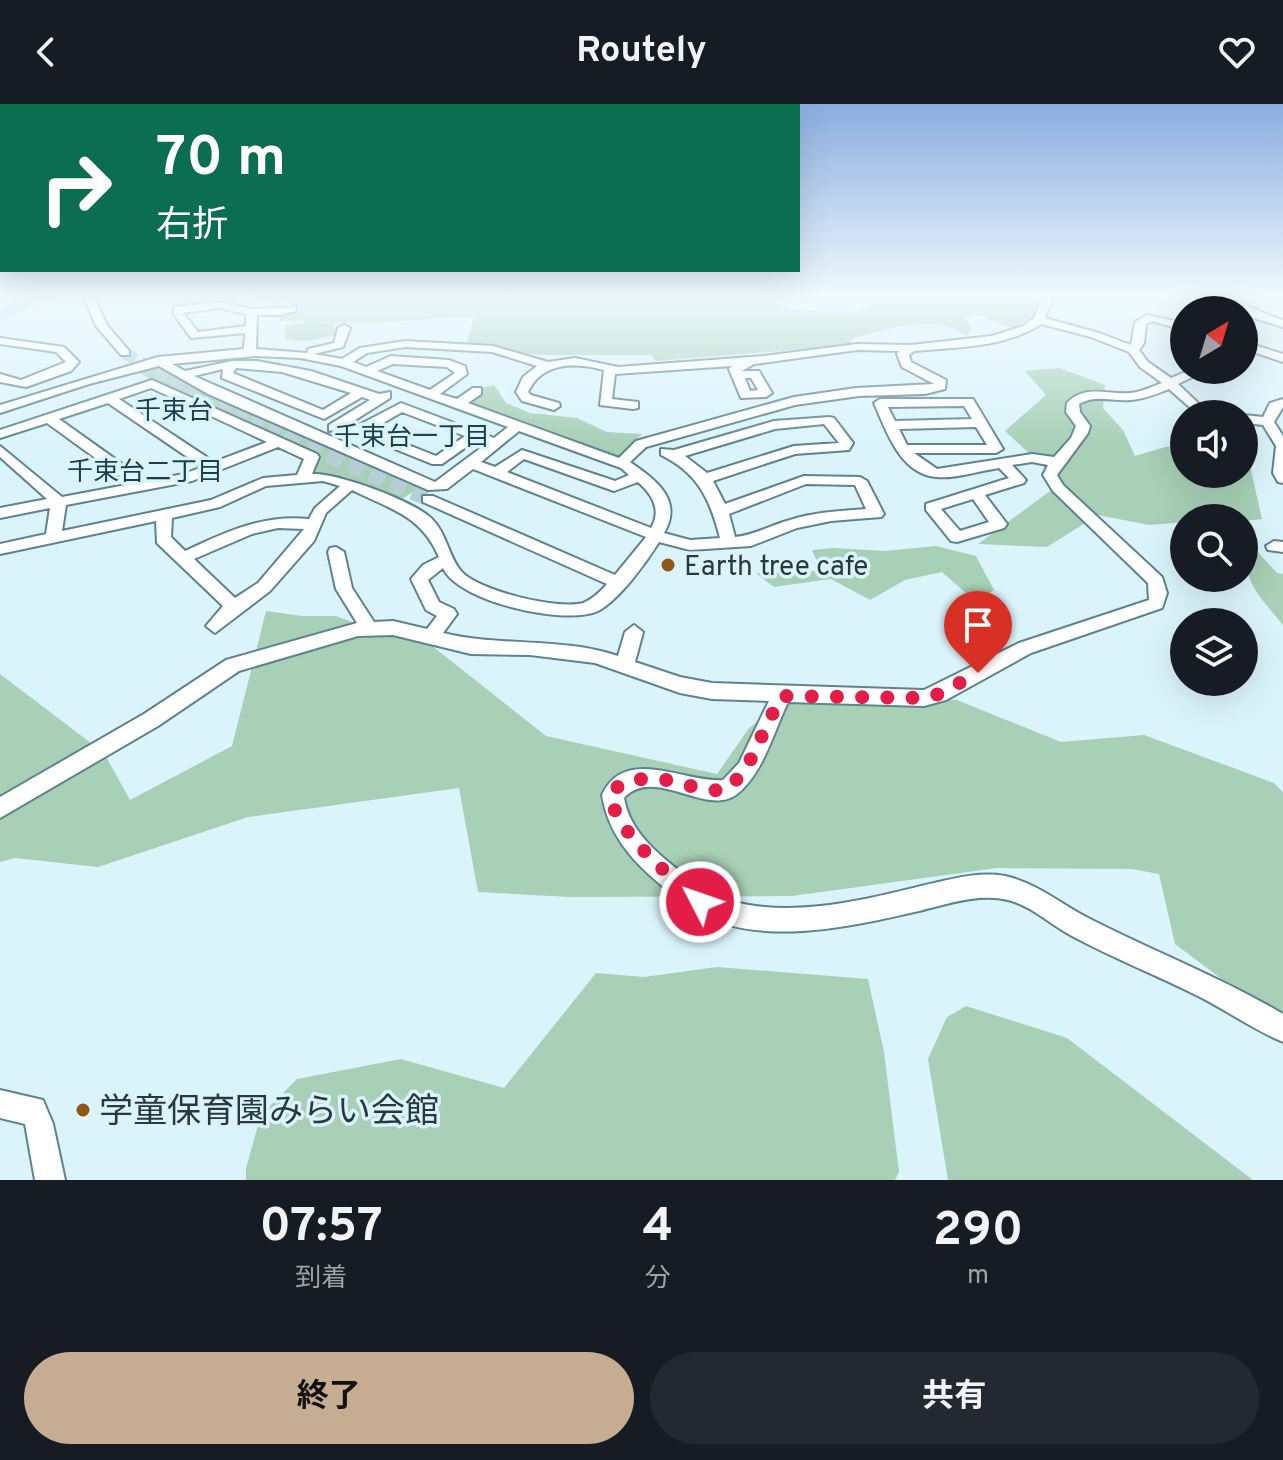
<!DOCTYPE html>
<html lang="ja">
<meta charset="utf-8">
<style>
:root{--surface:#171b24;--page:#242831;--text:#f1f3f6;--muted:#9ea1a6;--accent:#c6ac91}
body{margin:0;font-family:Overpass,"Noto Sans JP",sans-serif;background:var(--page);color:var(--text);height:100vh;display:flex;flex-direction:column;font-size:30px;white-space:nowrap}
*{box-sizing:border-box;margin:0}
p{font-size:26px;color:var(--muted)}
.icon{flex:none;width:44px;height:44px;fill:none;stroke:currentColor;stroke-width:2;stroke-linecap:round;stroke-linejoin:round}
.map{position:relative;height:1076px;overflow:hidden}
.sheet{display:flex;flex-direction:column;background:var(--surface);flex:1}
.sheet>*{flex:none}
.guide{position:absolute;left:0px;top:0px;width:800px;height:168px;box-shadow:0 8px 32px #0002;background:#0b6e4f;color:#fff;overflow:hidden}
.needle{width:52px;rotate:38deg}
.buttons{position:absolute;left:1170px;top:192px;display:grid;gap:16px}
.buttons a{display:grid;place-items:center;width:88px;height:88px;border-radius:50%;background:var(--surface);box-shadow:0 8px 32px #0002;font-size:40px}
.pin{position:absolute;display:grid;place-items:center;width:68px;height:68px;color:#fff;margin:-82px -34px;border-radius:50% 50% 50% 0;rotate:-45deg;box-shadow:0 0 8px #0007}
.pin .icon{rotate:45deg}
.me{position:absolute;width:88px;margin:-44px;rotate:311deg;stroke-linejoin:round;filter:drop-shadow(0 0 6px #0008)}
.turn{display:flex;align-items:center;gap:28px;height:168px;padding:0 24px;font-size:36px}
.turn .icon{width:104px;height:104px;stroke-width:2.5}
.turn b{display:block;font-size:56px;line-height:68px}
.eta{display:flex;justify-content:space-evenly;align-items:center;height:136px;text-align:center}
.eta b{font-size:48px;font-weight:700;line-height:56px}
.cta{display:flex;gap:16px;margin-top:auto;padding:16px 24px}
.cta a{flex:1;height:92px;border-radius:48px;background:var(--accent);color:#111;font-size:32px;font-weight:700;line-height:92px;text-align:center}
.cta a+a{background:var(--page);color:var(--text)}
header{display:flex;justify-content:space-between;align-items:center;height:104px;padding:0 24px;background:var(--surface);font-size:36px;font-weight:700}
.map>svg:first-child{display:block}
</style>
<header><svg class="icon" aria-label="back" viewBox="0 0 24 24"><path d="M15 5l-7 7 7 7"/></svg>Routely<svg class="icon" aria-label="heart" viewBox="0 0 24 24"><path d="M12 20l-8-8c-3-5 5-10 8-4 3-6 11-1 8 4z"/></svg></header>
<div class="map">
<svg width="1283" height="1076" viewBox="0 0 1283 1076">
<rect width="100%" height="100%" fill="#dbf4fc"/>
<path fill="#a7d0b6" d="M263,190H766L786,205L829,209L853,208L867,204L884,190H1038L1035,209L1015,225L975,210L965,214L972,226L967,231C959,228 950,223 942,221C922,217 869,227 851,236L853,241L656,257L651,251H540L466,241L474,214C430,213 386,220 342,219C321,219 301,217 280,217L279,210L292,201L259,196Z
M311,218L333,220L338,231L305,237L285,235L286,221Z
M156,262L238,304L420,383L401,396L346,373L314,369L319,351C259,326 189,304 136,266Z
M1060,264L1105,281L1103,304L1123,326L1135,352L1165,343L1184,341V370H1244V354L1249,357L1262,415L1244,417V414H1184V418L1149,421L1098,411L1047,443L978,440L1061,379L1005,327L1046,291L1025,267Z
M494,281L506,299L530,309L577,314L607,328L642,330L618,354L465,299L485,283Z
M1244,433L1277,469L1283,470V521C1255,487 1244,479 1244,433Z
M936,442L976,452L994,486L976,498L942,468L905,476L870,496L831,475L774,483L756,469L821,467L812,446L834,444L885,447Z
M266,507L302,512H336L360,521L417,530L546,632L717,670L749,624L804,582L957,596L1061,638L1144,631L1274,679L1283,688V921L1175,840L1159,770L1132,765L997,764L792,792L570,793L478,788L459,684L248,713L98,763L15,754L0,758V570L104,649L130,696L232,642Z
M717,863L868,875L884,948L899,1068L895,1076H246V1064L261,1011L297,975L401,955L504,984L596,869L644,873Z
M966,902L1067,934L1253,1076H948L928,955L947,913Z"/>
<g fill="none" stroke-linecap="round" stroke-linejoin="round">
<path stroke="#b7ced6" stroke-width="12" stroke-dasharray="12 6" stroke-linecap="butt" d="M125,249L231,309L291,335"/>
<path stroke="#b7ced6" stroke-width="15" stroke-dasharray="15 8" stroke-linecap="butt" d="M286,333L428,395"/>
<g stroke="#5d8390" stroke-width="4">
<path id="minor" d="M1,190H17L27,196L22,199Z
M83,190H93L107,221L129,247V251H121L96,222Z
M1044,190H1054L1045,214L1099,229L1131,241L1135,218L1147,211L1184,219V226L1152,217L1146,220L1144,239L1139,246L1148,258L1171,274L1190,266H1207L1178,280L1198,299L1223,310L1195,308L1169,285C1157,290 1144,295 1131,296C1113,298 1096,290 1079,300L1080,308L1090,322L1088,329L1057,371L1063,381L1162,473L1167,489L1162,504L1031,549L946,596L924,602L788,598C774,627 763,670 737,690C707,714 654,661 624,694C629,723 650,743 672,761C684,771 697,784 711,790C776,818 856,798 921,782C948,776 978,767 1005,772C1038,779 1063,802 1092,816C1155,848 1222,874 1283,910V938C1254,926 1226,906 1198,892C1156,871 1113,854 1072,832C1051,821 1032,802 1008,796C979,789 947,800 919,807C849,823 760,844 693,807C681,800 670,789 660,780C631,756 608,729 602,691C625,641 684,679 723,676L739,659L769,597L712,595L680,589L595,559L530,551L471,550L393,531L358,532L239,567L158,622L0,714V693L144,610L226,556L357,519L336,485L328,448L330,444L336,443L344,448L352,484L374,518L393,517L427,525L437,512L426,506L411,475L423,461L439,453C421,411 390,405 352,386L326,409L314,437L270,487L215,529L206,522L223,502L157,439L156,417L0,450V440L46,430L50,404L0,414V404L47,395L0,353V342L62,393L131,380L47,319L0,334V326L152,276L317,350L319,353L312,370C336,368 413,397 431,414C447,429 448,452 461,467C478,487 558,506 583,499C593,495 600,488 607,480L423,398V392H433L615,471L646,433L473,365L447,385L428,386L208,290L159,262L89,280L0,309V301L158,253L244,245L245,229L191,234L173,209L174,203L220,198L252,205L296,203V207L280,211H257L256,245L307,249L308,245L334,239L338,224L344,221L350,224L343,243L314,250L342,255L360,244L405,237L493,242L548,258L575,254L618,263L764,252L857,240L911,241L992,232L1023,222L1034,214ZM220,204L246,210V222L198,228L183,209ZM1041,220L1091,233L1129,248L1140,263L1162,279C1151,283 1141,288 1130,289C1107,291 1085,280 1067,299L1066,308L1076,322L1071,334L1054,353L1032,350L937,365L914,349H996L1003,345L973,295H880L874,299C886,326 900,370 936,373C955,375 979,367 999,364L1009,374L926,400V406L951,437L957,438L1004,424L1007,420L985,391L1024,379L1026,376L1012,361L1032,358L1048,361L1043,371L1053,387L1148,479L1149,496L1019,539L924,586L712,579L680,573L635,558L643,528L634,521L625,528L618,552C561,533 501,543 443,529L457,510L454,505L439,498L428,476L443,464C458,498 566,522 598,507C619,496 646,459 659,438L690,446L751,442L797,424L831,417L881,413L884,410L867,377L860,373L804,372L725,400L713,377L795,350L849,346L853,339L834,314L829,313L774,317L674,346L661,345V351C698,369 710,395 720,434L690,436L664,429C684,395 654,375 630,358L646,343L795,301L859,292L925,290L945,285L946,276L911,258L909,251L914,247C956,243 1005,244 1041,220ZM405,243L492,248L537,262L523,273L516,288L522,297L554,306L560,302L559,299L531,291L528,288C542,258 575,258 604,266L600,301L633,305L638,304V298L612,295L615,270L732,262L729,265L741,294L766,293L772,289L759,267H742L754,260L857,246L899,247L897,250L902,263L934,280L856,284L794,293L636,337L619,354L468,299L481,290V284H473L457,295L440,290L467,270L465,262L449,256L391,252L366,263L353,258L367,249ZM256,252L300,254L341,262L508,323L494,334L401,299L359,321L352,318L390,294V288L379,290L311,267L257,257H232L185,267L172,260ZM393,260L447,263L455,269L430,286L377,267ZM236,264L282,268L351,289L323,306L233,269ZM223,265L222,274L324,315L362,293L370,296L329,321V327L343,324L432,360H442L476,336L486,340L435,378L194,272ZM745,274H751L758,286L750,287ZM151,284L267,338L214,358L119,295ZM108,299L202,363L184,370L146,377L59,315ZM964,302L972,315L895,317L888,303ZM402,308L465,332L436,352L371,326ZM824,320L839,339L794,342L707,369L685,352L775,325ZM976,323L987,341H907L899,325ZM519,327L621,364L629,371L615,377L522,346L495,363L481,358ZM278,343L304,355L297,371L263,374L211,396L62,427L66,401L192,377ZM524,355L614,387L638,378C652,390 662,406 651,424L507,368ZM323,377L340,382L315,404L309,415C263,410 226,428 185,447L171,433L172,414L220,403L266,382ZM806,380L855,381L866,405C840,407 815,408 790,416C771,421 755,431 735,433L729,410ZM973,395L989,418L960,427L941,405ZM278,424L304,425L258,479L235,494L194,455L252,430Z
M1206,190C1227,190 1260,209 1283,216V223L1244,211V206H1235Z
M0,234L64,243L79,258L71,267L26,283L0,278V270L21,276L66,258L56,248L0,240Z
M1244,238L1283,250V258L1244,245Z
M1283,295V303L1274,318L1283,332V379L1278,378L1273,369L1276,342L1263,321L1244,319V311L1263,313L1270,299Z
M1274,437L1283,438V448L1268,446L1266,442Z
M0,986L43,996L53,1020L65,1076H35L25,1020L0,1014Z"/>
</g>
<g stroke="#d4d7d8" stroke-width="4">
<path id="major" d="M39,190H57L0,215V206Z"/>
</g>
<use href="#minor" fill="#fff" fill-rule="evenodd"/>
<use href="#major" fill="#afd0f5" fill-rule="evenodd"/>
</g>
<linearGradient id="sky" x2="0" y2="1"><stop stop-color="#8bacdf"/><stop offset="0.56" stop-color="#effafe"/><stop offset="1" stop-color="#effafe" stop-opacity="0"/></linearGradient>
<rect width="1283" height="341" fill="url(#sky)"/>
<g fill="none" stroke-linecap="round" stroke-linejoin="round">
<path stroke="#e11d48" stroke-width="14" stroke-dasharray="0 25.2" d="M700,798C675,777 547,672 655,675C679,675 705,691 728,685L746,665L781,592L924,594L939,590L978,569"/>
</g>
<g fill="#915515" stroke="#dbf4fc" stroke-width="3">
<circle cx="668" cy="461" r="8"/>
<circle cx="83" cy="1006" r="8"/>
</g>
<g text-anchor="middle" stroke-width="7" stroke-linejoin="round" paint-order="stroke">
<g font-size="26" fill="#1a3f4a" stroke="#dbf4fc">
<text x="174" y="315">千束台</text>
</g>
<g font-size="26" fill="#1a3f4a" stroke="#dbf4fc">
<text x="412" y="341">千束台一丁目</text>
<text x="145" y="376">千束台二丁目</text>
</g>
<g font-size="28" fill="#28383e" stroke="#dbf4fc" text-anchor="start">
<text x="684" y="471">Earth tree cafe</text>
</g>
<g font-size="34" fill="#28383e" stroke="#dbf4fc" text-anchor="start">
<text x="99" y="1018">学童保育園みらい会館</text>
</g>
</g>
</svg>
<div class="buttons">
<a><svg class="needle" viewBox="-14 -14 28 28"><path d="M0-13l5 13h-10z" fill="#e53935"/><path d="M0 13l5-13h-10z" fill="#9ea1a6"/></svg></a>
<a><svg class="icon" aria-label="sound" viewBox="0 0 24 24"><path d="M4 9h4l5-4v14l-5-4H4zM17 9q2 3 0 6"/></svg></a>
<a><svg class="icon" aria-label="search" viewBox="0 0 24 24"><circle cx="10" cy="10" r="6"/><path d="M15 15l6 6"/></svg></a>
<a><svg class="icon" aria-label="layers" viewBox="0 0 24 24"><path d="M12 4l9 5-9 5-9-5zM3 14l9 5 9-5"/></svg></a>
</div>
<div class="pin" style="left:978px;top:569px;background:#d93025"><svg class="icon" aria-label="arrive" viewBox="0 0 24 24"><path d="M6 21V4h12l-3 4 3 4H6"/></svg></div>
<svg class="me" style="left:700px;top:798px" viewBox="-20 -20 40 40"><circle r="17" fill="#e11d48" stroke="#fff" stroke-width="3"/><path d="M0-11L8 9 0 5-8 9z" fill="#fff"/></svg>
<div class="guide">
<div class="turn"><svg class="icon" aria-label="right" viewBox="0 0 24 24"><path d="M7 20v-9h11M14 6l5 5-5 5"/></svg><div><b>70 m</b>右折</div></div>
</div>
</div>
<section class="sheet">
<div class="eta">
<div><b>07:57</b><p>到着</p></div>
<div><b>4</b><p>分</p></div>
<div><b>290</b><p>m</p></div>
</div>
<div class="cta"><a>終了</a><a>共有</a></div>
</section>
